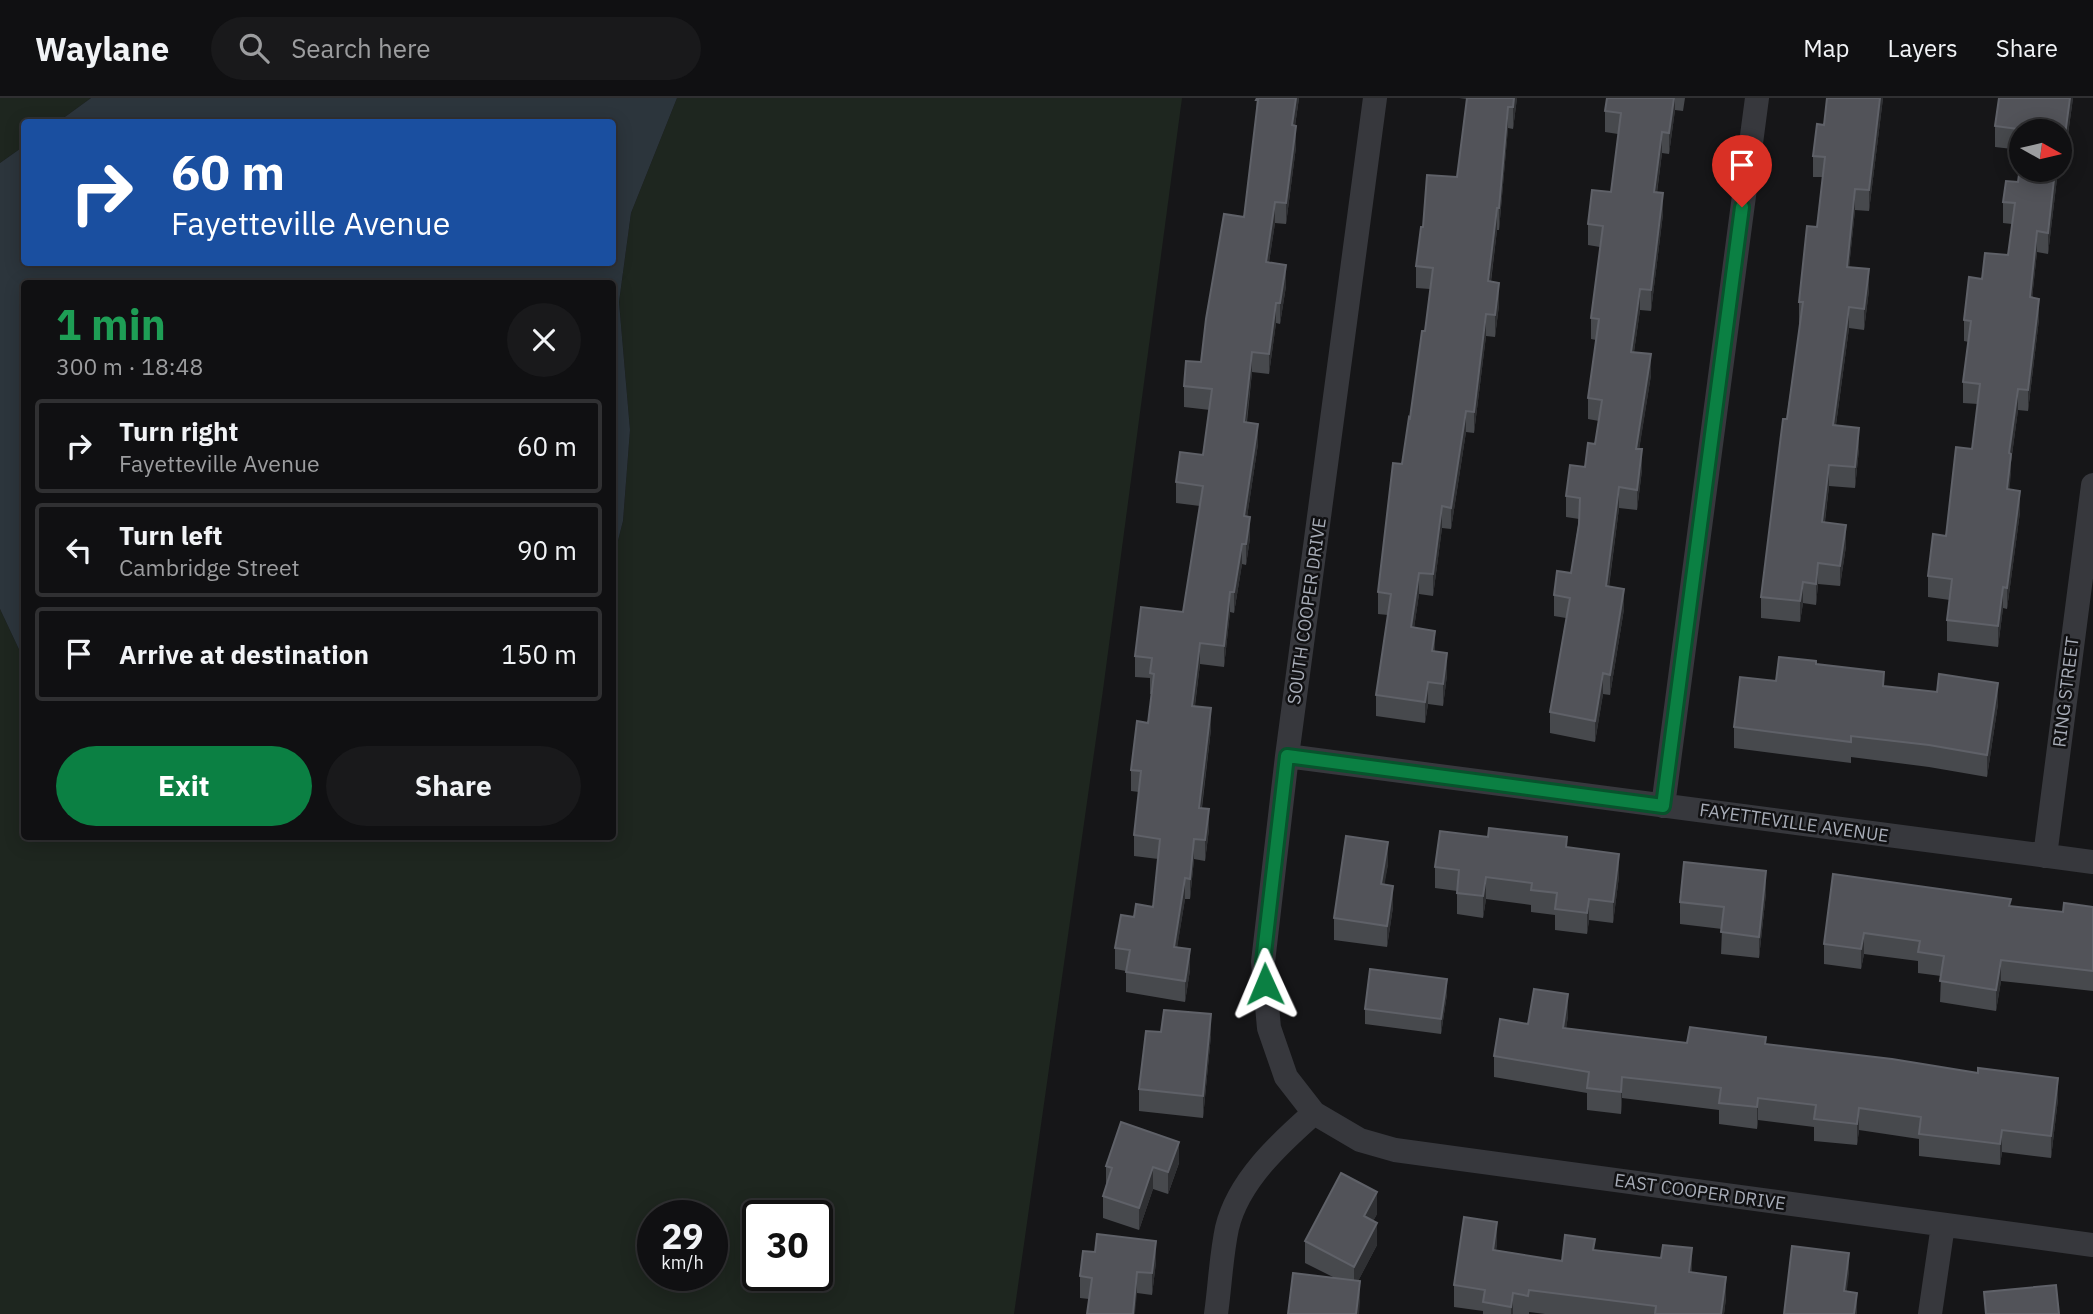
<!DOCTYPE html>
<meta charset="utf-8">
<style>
:root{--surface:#101012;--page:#19191b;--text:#f1f3f6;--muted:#9c9d9f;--line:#303032;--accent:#0b8043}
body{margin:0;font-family:"IBM Plex Sans",sans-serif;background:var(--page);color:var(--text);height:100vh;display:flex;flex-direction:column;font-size:26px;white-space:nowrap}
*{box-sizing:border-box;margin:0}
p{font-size:23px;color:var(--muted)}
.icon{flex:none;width:38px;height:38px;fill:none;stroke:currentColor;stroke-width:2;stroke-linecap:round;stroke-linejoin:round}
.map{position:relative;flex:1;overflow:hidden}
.drawer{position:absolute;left:21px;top:182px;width:595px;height:560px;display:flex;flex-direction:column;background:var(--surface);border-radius:7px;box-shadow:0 4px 18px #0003,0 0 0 2px var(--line)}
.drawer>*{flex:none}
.hud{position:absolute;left:21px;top:21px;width:595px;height:147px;border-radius:7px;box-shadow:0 4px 18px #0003,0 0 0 2px var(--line);background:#1a4fa0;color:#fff;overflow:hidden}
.needle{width:46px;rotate:98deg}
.fabs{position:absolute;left:2009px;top:21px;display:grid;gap:14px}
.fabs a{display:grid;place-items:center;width:63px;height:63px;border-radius:50%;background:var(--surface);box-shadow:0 4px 18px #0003,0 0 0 2px var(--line);font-size:35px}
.speed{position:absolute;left:637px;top:1102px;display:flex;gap:14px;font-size:35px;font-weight:700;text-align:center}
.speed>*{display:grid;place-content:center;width:91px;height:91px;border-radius:50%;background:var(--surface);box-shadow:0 4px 18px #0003,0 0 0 2px var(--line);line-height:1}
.speed small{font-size:18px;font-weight:400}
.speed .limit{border:4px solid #111;border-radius:10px;background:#fff;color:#111}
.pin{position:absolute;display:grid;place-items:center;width:60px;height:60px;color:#fff;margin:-72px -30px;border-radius:50% 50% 50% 0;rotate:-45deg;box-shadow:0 0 7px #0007}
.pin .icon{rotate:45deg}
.me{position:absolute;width:77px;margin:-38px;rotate:359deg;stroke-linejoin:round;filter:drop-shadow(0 0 5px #0008)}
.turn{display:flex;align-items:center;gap:24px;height:147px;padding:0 35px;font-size:32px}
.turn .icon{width:91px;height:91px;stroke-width:2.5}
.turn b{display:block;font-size:49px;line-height:60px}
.round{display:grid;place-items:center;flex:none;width:74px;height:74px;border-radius:37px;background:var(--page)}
.overview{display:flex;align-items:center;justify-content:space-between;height:119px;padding:0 35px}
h1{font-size:42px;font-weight:800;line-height:52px;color:#1e9e55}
.button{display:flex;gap:14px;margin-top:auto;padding:14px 35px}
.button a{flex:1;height:80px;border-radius:42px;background:var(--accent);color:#fff;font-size:28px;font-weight:800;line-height:80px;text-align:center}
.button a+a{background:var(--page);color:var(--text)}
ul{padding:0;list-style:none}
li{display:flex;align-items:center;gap:21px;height:94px;margin:0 14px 10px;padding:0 21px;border:4px solid var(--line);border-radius:7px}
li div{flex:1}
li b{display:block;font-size:26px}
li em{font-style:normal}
header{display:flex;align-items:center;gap:42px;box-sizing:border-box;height:98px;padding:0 35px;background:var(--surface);border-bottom:2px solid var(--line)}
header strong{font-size:33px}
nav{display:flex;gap:38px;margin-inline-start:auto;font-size:24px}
.search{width:490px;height:63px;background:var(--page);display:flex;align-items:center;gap:18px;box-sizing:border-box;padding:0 24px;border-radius:38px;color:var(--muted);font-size:26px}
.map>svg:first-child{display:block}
</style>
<header>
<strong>Waylane</strong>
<div class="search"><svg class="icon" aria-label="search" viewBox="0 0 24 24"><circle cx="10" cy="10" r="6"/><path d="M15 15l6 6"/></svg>Search here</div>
<nav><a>Map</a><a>Layers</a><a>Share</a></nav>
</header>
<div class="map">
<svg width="2093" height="1216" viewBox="0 0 2093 1216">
<rect width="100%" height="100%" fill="#161618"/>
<path fill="#1e261f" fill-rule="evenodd" d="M0,0H91L58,24H24V48L0,65Z
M677,0H1182L1103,592L1014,1216H0V511L24,562V738H612L613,462L623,423L630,332L619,204L631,115ZM653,1118H712V1178H653ZM758,1118H817V1178H758Z"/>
<path fill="#2c353c" d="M91,0H677L631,115L619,204L630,332L623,423L613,462L612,186H24V562L0,511V65L24,48V164H612V24H58Z"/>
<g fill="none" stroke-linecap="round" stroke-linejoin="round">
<path stroke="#37383d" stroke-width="24" d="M1375,0L1287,658L1263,864L1269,930L1286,979L1314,1015L1360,1042L1395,1052L2093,1147
M1287,658L2093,764
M1663,708L1757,0
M2045,758L2093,387
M1216,1216C1220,1188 1221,1158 1227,1130C1238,1083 1280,1045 1314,1015
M1930,1216L1943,1127"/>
</g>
<path fill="#47494d" d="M1257,0H1299L1295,28L1296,49L1286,126L1275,125L1269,164L1286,188L1280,226L1276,225L1269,276L1252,274L1247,324L1258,346L1247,419L1250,440L1246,467L1242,466L1234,515L1230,514L1224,569L1200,566L1195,608L1211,631L1202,710L1209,731L1205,763L1194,761L1190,801H1185L1177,849L1190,872L1185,904L1126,894V873L1115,871V850L1134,819L1153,809L1158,761L1134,758V737L1139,694L1131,693V672L1148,625L1152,596H1150V580L1135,579V558L1183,514L1200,408L1176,405V384L1203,357L1210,312L1184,309V288L1201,264L1244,119L1256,17Z
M1459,0H1517L1513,31L1508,30L1499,132H1497L1491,184L1499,207L1495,239L1486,238L1474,335L1466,334L1451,431L1442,430L1433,498L1419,496L1414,530L1435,553L1447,577L1443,608L1428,606L1425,625L1376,618V597L1388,517L1378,516V494L1410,320L1425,233L1430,191L1416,190V168L1423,129L1457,79L1467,1Z
M1607,0H1685L1683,13L1675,12L1669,56L1662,55L1657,95L1663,116L1651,213L1640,212L1634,254L1651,277L1639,351L1642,372L1637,412L1619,410L1609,489L1624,511L1610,597L1603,596L1595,644L1550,635V614L1566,520L1554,518V497L1571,475L1579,421L1566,419V398L1585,369L1595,346L1599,323L1588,321V300L1596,242L1591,241V220L1600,149L1588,147V126L1611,94L1618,36L1605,34V13Z
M1827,0H1883L1869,113L1855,112L1849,169L1869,192L1864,232L1849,230L1836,327L1859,351L1855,390L1829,388L1825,424L1846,448L1840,488L1818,486L1816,507L1803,505L1800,524L1761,520V499L1800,225H1799V204L1817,129L1823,79H1813V58L1824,27Z
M2073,0L2065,58L2060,57V33H2021V52L1995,49V28Z
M2058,72L2048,156L2037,154L2032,200L2039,221L2028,313L2018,312L2011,364L2009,391L2020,414L2007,511L2003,510L1998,549L1947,543V522L1950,502L1928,499V478L1946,438L1972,351L1978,306L1963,305V284L1969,244L1964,243V222L1982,181L2008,157L2012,126L2003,125V104L2018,84Z
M1816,566L1884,588L1998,606L1987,679L1929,669L1851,659V665L1734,650V629L1776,583Z
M1567,749L1619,778L1613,825L1589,822L1587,836L1555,832V817L1531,814V807L1486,801L1483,820L1457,816V793L1435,790V769Z
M1388,766L1384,786L1393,809L1387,849L1334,842V820Z
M1833,776L2011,809L2063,814L2093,809V893L2001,883L1996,913L1940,904L1941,878L1918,875V863L1864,856L1861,871L1824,866V846Z
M1766,795L1759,860L1721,856L1722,831L1680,826V804Z
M1447,896L1441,936L1365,926V911Z
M1568,918L1566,930L1687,945L1766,947L2058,1001L2051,1060L2002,1054L2000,1067L1919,1058V1041L1859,1032L1857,1047L1814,1043V1029L1758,1022L1757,1031L1719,1026V1012L1622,1000L1621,1016L1587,1012V995L1494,979V958L1528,926Z
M1211,937L1203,1020L1139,1013V991Z
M1179,1065L1168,1096L1153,1091L1139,1132L1103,1120V1098L1106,1087V1068Z
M1377,1116L1373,1123L1377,1147L1358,1183L1360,1204L1333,1179L1305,1165V1143Z
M1497,1146L1496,1152L1562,1163L1595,1152L1692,1175L1726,1200L1724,1216H1545L1529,1214V1216H1483V1213L1454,1209V1187Z
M1156,1164L1152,1197L1137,1195L1089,1201L1080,1200V1178Z"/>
<path fill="#2f3033" d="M1296,0H1299L1292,48V27Z
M1514,0H1517L1513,31V9Z
M1674,0H1675V12L1669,56V35Z
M1880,0H1883L1869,113V92Z
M2070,0H2073L2065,58V37Z
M1508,9V30L1499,132V110Z
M1296,28V49L1286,126V105Z
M1662,34V55L1654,115V94Z
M2055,72H2058L2048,156V135Z
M1855,91V112L1847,190V169Z
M1663,95V116L1651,213V192Z
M1275,104V125L1266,184V164Z
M1497,110V132L1488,205V183Z
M2037,133V154L2030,220V199Z
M1286,167V188L1280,226V205Z
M1869,171V192L1864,232V211Z
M1499,185V207L1495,239V217Z
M1640,191V212L1631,274V254Z
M2039,201V221L2028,313V292Z
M1276,205V225L1269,276V256Z
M1849,209V230L1833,348V327Z
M1486,216V238L1474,335V314Z
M1252,254V274L1244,344V324Z
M1651,256V277L1636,372V351Z
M2018,291V312L2011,364V377L2007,412L2009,355Z
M1466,313V334L1451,431V410Z
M1258,326V346L1244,439V418Z
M1859,330V351L1855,390V369Z
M1642,351V372L1637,412V392Z
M1829,367V388L1822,445V424Z
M1619,389V410L1606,509V488Z
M2020,393V414L2007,511V490Z
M1442,408V430L1433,498V476Z
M1250,419V440L1246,467V446Z
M1846,427V448L1840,488V468Z
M1242,446V466L1234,515V494Z
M1818,465V486L1816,507V486Z
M1419,475V496L1411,551V529Z
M1803,484V505L1800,524V503Z
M2003,489V510L1998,549V528Z
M1624,491V511L1610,597V577Z
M1230,494V514L1224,569V548Z
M1435,533V554L1432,553Z
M1200,545V566L1192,629V608Z
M1447,555V577L1443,608V586Z
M1603,575V596L1595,644V623Z
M1428,584V606L1425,625V604Z
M1998,585V606L1987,679V657Z
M1211,610V631L1199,730V710Z
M1209,711V731L1205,763V742Z
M1194,741V761L1190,801V781Z
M1388,744V766L1381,808V786Z
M1619,756V778L1613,825V804Z
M1766,773V795L1759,860V839Z
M1486,779V801L1483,820V798Z
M1185,780V801L1174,869V849Z
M1393,788V809L1387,849V828Z
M1589,801V822L1587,836V815Z
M1864,835V856L1861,871V851Z
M1190,851V872L1185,904V883Z
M2001,862V883L1996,913V892Z
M1447,881V896L1441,936V921Z
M1568,896V918L1563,952V930Z
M1211,916V937L1203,1020V998Z
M1622,979V1000L1621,1016V994Z
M2058,980V1001L2051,1060V1038Z
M1758,1000V1022L1757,1031V1009Z
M1859,1010V1032L1857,1047V1026Z
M2002,1032V1054L2000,1067V1046Z
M1179,1044V1065L1168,1096V1074Z
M1153,1069V1091L1139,1132V1110Z
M1377,1094V1116L1364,1140V1118Z
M1497,1124V1146L1493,1173V1152Z
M1377,1125V1147L1354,1191V1169Z
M1156,1143V1164L1152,1197V1175Z
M1692,1150V1172L1689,1196V1174Z
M1849,1155V1176L1844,1215V1193Z
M1137,1174V1195L1135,1216H1133Z
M1726,1179V1200L1724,1216H1721Z
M1360,1183V1204L1359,1216H1356Z
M1513,1195V1216H1511V1209Z
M1857,1195V1216H1854Z"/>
<path fill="#525359" stroke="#5f6168" stroke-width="2" d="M1257,0H1296L1292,27L1296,28L1286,105L1275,104L1266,164L1286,167L1280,205H1276L1269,256L1252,254L1244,324L1258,326L1244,418L1250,419L1246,446H1242L1234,494H1230L1224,548L1200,545L1192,608L1211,610L1199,710L1209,711L1205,742L1194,741L1190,781L1185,780L1174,849L1190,851L1185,883L1126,874L1130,852L1115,850L1121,817L1134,819L1136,806L1153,809L1160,741L1134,737L1141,673L1131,672L1137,623L1148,625L1154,576L1150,575L1152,560L1135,558L1141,509L1183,514L1203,388L1176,384L1180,354L1203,357L1212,291L1184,288L1186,263L1201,264L1206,221L1224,116L1244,119L1258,2H1256Z
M1467,0H1514L1513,9H1508L1499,110H1497L1488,183L1499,185L1495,217L1486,216L1474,314L1466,313L1451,410L1442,408L1433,476L1419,475L1411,529L1435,533L1432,553L1447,555L1443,586L1428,584L1425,604L1376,597L1391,496L1378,494L1393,365L1402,366L1409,319L1410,320L1422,233H1425L1433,170L1416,168L1421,129H1423L1427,77L1457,79Z
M1607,0H1674L1669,35L1662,34L1654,94L1663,95L1651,192L1640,191L1631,254L1651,256L1636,351H1642L1637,392L1619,389L1606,488L1624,491L1610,577L1603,575L1595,623L1550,614L1570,500L1554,497L1557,473L1571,475L1579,426L1580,400L1566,398L1570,367L1585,369L1588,345L1595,346L1602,302L1588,300L1599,221L1591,220L1603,128L1588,126L1592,92L1611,94L1621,15L1605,13Z
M1827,0H1880L1869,92L1855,91L1847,169L1869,171L1864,211L1849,209L1833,327L1859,330L1855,369L1829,367L1822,424L1846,427L1840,468L1818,465L1816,486L1803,484L1800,503L1761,499L1783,321H1787L1803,204H1799L1807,128L1817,129L1825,59L1813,58L1817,26L1824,27Z
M1999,0H2070L2065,37L2060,36V33H2025V32L1995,28Z
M2021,61V72H2055L2048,135L2037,133L2030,199L2039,201L2028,292L2018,291L2009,355L2011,356L2007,391L2020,393L2007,490L2003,489L1998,528L1947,522L1952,481L1928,478L1933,436L1946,438L1956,349L1972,351L1980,286L1963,284L1971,223L1964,222L1969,179L1982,181L1985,155L2008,157L2015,105L2003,104L2006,83L2018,84Z
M1779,559L1816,563V566L1884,574L1883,588L1937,594L1939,576L1998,585L1987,657L1929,647L1851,638V644L1734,629L1740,579L1776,583Z
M1489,730L1567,739L1566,749L1619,756L1613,804L1589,801L1587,815L1555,811L1557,795L1531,792L1532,785L1486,779L1483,798L1457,795L1459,772L1435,769L1440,733L1488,739Z
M1346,738L1388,744L1381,786L1393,788L1387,828L1334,820Z
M1684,764L1766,773L1759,839L1721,834L1724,809L1680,804Z
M1833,776L2011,801L2009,808L2063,814L2064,805L2093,809V873L2001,862L1996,892L1940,883L1944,858L1918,854L1920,843L1864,835L1861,851L1824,846Z
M1370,871L1447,881L1441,921L1365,911Z
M1534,891L1568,896L1563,930L1687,945L1690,929L1766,939L1765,946L1892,961L1978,975V970L2058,980L2051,1038L2002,1032L2000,1046L1919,1036L1921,1019L1859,1010L1857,1026L1814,1021L1816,1007L1758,1000L1757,1009L1719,1005L1721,990L1622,979L1621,994L1587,990L1589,974L1494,958L1500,921L1528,926Z
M1164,912L1211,916L1203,998L1139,991L1146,933L1161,934Z
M1121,1024L1179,1044L1168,1074L1153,1069L1139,1110L1103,1098L1112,1070L1106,1068Z
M1341,1075L1377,1094L1364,1118L1377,1125L1354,1169L1305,1143Z
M1464,1119L1497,1124L1493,1152L1562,1163L1565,1137L1595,1141L1593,1152L1661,1160L1663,1147L1692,1150L1689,1174L1726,1179L1721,1216H1655L1656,1208L1529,1192L1528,1198L1513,1195L1511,1209L1483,1204L1485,1192L1454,1187Z
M1097,1136L1156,1143L1152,1175L1137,1174L1133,1216H1087L1092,1180L1080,1178L1083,1153L1095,1154Z
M1792,1148L1849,1155L1844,1193L1857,1195L1854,1216H1784Z
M1293,1175L1360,1183L1356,1216H1288Z
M2056,1187L2059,1216H1986L1984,1194Z"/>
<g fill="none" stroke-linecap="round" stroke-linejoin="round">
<g stroke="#07532c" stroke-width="18">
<path id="route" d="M1265,886L1263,864L1287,658L1663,708L1742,109"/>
</g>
<use href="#route" stroke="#0b8043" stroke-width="12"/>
</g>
<g text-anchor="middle" stroke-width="5" stroke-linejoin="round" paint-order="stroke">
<g font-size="18" fill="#a8adb8" stroke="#111113">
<text transform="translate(1307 513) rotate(-82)" y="6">SOUTH COOPER DRIVE</text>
<text transform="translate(2066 594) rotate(-83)" y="6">RING STREET</text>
<text transform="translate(1794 725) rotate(8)" y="6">FAYETTEVILLE AVENUE</text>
<text transform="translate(1700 1094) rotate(8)" y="6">EAST COOPER DRIVE</text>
</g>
</g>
</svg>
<div class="fabs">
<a><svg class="needle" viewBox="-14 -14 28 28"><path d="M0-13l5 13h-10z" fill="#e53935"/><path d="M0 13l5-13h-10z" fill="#9c9d9f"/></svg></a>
</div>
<div class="speed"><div>29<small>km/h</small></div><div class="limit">30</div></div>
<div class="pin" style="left:1742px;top:109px;background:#d93025"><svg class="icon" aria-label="arrive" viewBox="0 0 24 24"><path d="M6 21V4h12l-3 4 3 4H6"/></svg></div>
<svg class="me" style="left:1265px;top:886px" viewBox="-20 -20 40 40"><path d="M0-17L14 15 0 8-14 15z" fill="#0b8043" stroke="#fff" stroke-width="4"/></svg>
<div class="hud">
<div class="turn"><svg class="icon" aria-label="right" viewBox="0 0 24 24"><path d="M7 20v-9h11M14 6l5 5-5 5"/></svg><div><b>60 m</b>Fayetteville Avenue</div></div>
</div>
<section class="drawer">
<div class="overview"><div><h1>1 min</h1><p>300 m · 18:48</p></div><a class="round"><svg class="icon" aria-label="close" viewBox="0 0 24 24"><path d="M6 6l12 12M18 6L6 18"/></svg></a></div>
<ul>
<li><svg class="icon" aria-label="right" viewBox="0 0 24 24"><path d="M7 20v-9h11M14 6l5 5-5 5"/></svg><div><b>Turn right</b><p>Fayetteville Avenue</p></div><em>60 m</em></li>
<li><svg class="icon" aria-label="left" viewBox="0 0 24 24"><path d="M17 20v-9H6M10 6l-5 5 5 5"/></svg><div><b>Turn left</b><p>Cambridge Street</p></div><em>90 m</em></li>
<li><svg class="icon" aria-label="arrive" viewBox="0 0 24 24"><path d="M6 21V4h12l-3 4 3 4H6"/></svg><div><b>Arrive at destination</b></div><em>150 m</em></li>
</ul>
<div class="button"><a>Exit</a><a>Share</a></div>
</section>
</div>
